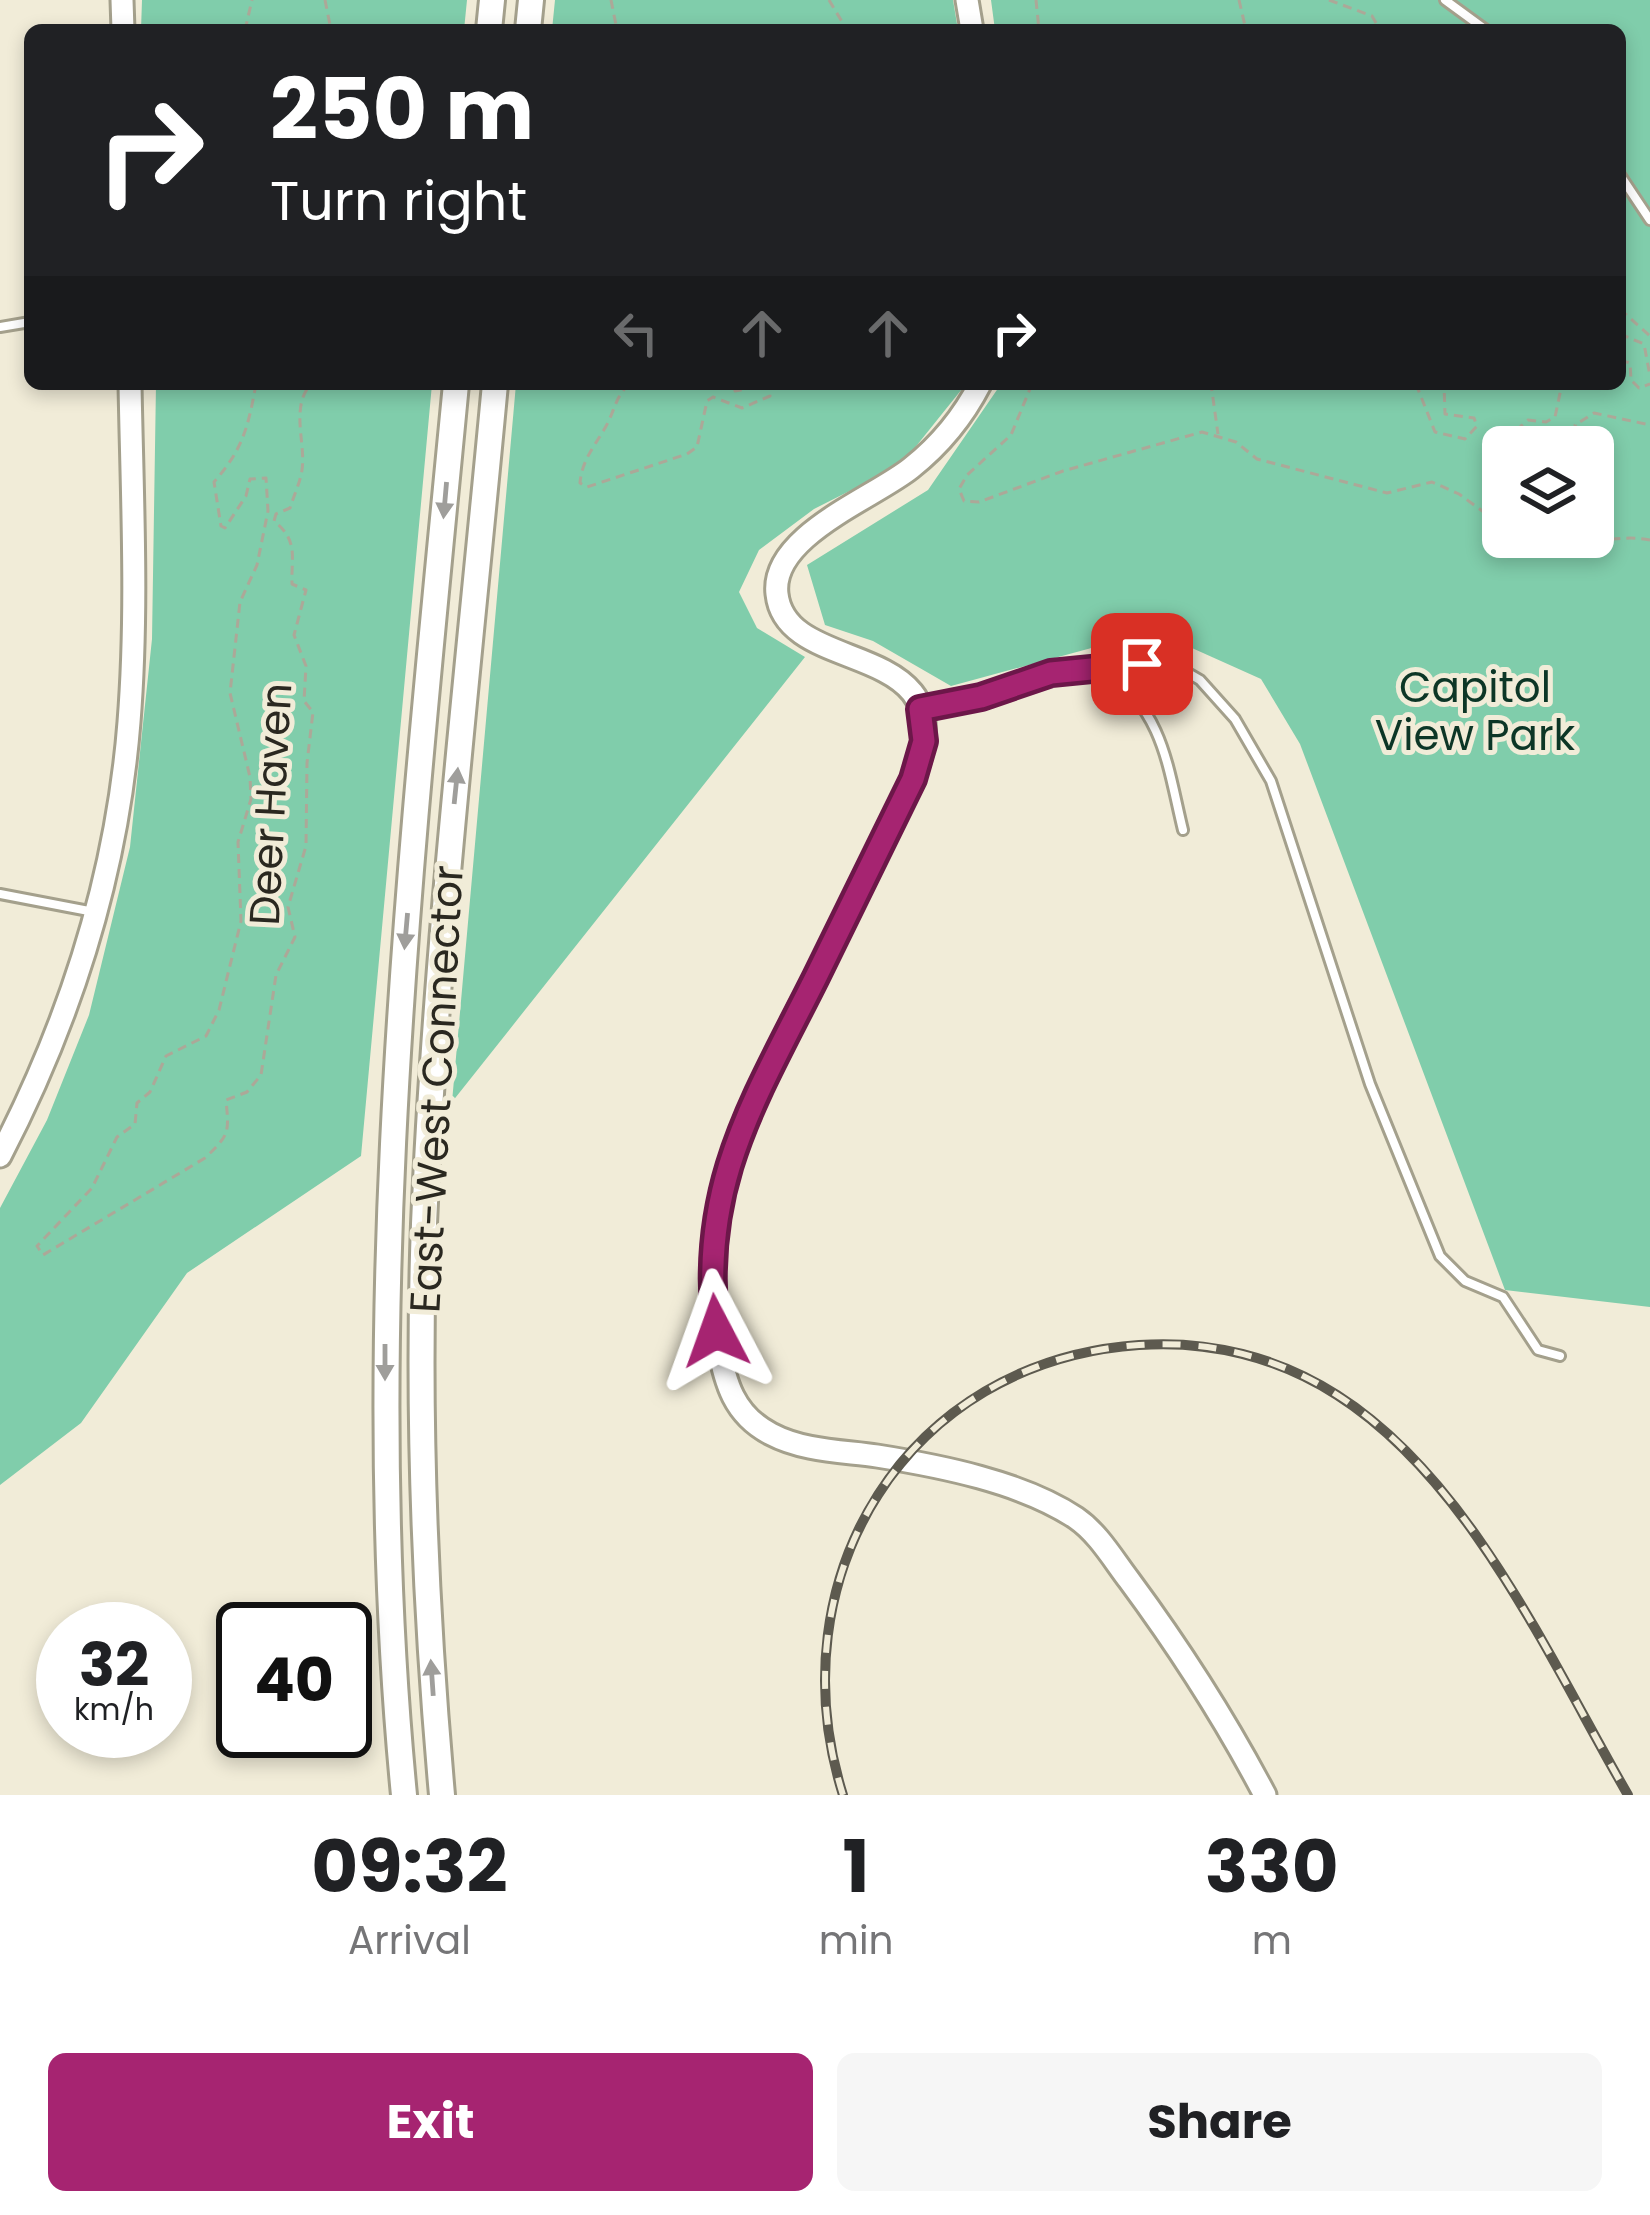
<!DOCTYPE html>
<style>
:root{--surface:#fff;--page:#f6f6f6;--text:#202124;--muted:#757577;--accent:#a62471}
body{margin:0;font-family:Poppins,sans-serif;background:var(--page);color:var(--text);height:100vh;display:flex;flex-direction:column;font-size:45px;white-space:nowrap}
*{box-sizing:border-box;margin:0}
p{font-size:39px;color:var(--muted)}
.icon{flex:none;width:66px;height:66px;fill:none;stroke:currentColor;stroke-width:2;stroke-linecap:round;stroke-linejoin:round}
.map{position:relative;height:1795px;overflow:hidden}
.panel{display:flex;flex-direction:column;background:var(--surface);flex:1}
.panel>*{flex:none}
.banner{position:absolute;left:24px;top:24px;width:1602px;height:366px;border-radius:18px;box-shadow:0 6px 18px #0003;background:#202124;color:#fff;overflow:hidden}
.tools{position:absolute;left:1482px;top:426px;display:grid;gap:24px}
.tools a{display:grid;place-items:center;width:132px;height:132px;border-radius:18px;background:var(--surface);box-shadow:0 6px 18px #0003;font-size:60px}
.speed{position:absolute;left:36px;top:1602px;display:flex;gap:24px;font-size:60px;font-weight:700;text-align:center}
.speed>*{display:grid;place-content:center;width:156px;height:156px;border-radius:50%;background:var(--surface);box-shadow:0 6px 18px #0003;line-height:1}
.speed small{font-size:30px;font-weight:400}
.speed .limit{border:6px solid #111;border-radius:18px;background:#fff;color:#111}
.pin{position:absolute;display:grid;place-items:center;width:102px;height:102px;color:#fff;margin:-51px;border-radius:24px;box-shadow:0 6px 18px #0006}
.me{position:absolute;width:132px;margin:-66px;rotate:356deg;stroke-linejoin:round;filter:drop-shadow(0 0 9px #0008)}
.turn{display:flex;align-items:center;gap:42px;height:252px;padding:0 48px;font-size:54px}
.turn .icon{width:156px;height:156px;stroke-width:2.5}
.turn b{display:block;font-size:84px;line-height:102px}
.lanes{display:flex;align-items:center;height:114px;padding:0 48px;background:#0003;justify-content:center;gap:60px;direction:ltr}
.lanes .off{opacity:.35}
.eta{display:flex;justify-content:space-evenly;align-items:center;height:204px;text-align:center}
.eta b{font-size:72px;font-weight:700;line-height:84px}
.action{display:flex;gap:24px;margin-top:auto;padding:24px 48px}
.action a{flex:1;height:138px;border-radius:18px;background:var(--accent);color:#fff;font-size:48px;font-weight:700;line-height:138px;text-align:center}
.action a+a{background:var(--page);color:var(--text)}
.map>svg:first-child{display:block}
</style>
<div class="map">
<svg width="1650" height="1795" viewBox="0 0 1650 1795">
<rect width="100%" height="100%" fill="#f1ecd8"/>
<path fill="#80cdab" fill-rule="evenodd" d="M142,0H467L464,30H141Z
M555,0H953L958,30H552Z
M991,0H1650V1307L1505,1290L1300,744L1261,679L1154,631L951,686L873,641L825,625L807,565L928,490L1001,384H1620V30H995ZM1503,447H1593V537H1503Z
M156,384H432L361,1156L187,1273L81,1423L0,1485V1208L47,1120L89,1015L130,847L152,639Z
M516,384H966L901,465L814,509L759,550L739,592L757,628L805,657L452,1102Z"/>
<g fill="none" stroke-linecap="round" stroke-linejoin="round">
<g stroke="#a4a08c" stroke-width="14">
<path id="lane" d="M1445,0L1486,30
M1620,175L1650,220
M0,327L30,322
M1106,670C1164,714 1167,764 1183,830
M921,709L1080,669L1157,664L1176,666L1200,680L1235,719L1271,781L1370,1084L1440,1256L1465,1281L1503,1297L1538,1350L1560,1356
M0,894L94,912"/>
</g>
<g stroke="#a4a08c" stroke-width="27">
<path id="secondary" d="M122,0L123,30
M967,0L972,30
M980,384C963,417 940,445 911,468C874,498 770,536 777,594C786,680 972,634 913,779C880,848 847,916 812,983C750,1104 693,1204 718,1344C725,1383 734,1415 771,1434C803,1451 842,1451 877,1456C940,1466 1022,1482 1076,1518C1098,1533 1113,1559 1129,1580C1180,1649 1225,1719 1265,1795
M0,1156C70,1021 117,874 129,722C138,609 132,496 130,384"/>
</g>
<g stroke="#a4a08c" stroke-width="30">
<path id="primary" d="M489,30L492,0
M528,30L531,0
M404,1795C358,1323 411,854 456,384
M442,1795C425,1605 417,1415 424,1224C436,943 469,664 495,384"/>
</g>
<path stroke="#aca898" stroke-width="3" stroke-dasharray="9 6" stroke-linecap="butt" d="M325,0L331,30
M611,0L617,30
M829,0L847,30
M1036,0L1039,30
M1239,0L1246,30
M1329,0L1372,16L1380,30
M245,30L252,0
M1620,309L1650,336
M1620,334L1644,344L1650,376
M1620,360L1630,363L1631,380L1639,388L1650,384
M256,384C248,429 242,450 214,482L221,526L225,528L246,496L250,479L266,478L268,511L257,565L240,602L230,693L250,777L251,799L238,842L241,921L219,1010L206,1036L166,1056L150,1092L137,1103L135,1124L117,1137L92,1188L37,1246L43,1255L205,1158C230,1134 229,1133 226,1100L247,1092L261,1075L276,975L295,937L288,907L306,846L307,763L313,712L304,701L306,666L294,635L306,590L292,584C291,557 299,541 274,521L276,514L290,508C294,495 300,483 302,470C306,443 290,407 311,384
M629,384C614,399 615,411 605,428C594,447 582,460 580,483L587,487L687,454L697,447L707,401L713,397L742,408L770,396L767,385L735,391L734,384
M1032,384L1011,435L967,475L959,489L964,501L979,502L1063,471L1202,432L1236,442L1257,459L1387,493L1432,482L1459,494L1503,526
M1179,384H1211L1218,434
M1416,384L1435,432L1465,439L1477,426L1474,418L1445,414L1444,384
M1517,447L1520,427L1528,420L1546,422L1555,417L1562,384
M1578,447L1581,437L1575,425L1594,413L1650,425
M1503,463L1491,462V468L1503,475
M1523,537C1563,558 1607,531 1650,540"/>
<use href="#lane" stroke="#fff" stroke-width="8"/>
<use href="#secondary" stroke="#fff" stroke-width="21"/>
<use href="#primary" stroke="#fff" stroke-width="24"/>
<g stroke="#5d5a4f" stroke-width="10">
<path id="rail" d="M843,1795C775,1578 906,1361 1139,1345C1209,1340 1278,1357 1337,1395C1471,1480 1551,1662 1628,1795"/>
</g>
<use href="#rail" stroke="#f1ecd8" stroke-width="6" stroke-dasharray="18" stroke-linecap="butt"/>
</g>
<defs><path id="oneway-solid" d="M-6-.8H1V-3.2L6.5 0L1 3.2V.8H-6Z" transform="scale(3)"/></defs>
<g fill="#9f9e9b">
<use href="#oneway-solid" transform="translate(445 500) rotate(95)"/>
<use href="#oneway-solid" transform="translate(456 786) rotate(-84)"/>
<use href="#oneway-solid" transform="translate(406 931) rotate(95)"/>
<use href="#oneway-solid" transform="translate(385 1362) rotate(90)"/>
<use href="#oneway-solid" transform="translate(432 1678) rotate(-94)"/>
</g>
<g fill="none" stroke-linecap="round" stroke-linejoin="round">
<g stroke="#6c1749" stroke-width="30">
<path id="route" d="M716,1331C698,1186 754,1101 816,977C849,911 881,845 913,779L924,741L920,709L981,697L1051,673L1142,664"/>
</g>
<use href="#route" stroke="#a62471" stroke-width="21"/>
</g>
<g text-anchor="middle" stroke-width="10" stroke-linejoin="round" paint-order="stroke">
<g font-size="42" fill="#0c3626" stroke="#f1ecd8">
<text x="1475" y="702">Capitol<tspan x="1475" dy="48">View Park</tspan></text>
</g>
<g font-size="42" fill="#2a2820" stroke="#f1ecd8">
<text transform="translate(270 804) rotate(-87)" y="15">Deer Haven</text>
<text transform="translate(436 1089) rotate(-87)" y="15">East-West Connector</text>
</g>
</g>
</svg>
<div class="tools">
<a><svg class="icon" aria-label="layers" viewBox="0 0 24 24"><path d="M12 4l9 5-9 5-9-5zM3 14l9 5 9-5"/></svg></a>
</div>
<div class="speed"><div>32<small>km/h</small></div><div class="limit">40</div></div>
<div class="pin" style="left:1142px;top:664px;background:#d93025"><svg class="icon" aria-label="arrive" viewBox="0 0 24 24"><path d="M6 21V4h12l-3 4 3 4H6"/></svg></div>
<svg class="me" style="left:716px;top:1331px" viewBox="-20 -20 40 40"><path d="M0-17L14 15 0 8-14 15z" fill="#a62471" stroke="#fff" stroke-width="4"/></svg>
<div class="banner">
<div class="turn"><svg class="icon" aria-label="right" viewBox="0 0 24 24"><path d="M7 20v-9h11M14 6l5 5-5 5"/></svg><div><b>250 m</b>Turn right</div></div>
<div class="lanes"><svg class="icon off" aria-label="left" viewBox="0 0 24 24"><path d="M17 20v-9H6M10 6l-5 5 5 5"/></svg><svg class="icon off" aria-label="ahead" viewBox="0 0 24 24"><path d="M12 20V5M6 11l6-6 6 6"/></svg><svg class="icon off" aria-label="ahead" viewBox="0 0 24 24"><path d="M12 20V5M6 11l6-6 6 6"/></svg><svg class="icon" aria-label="right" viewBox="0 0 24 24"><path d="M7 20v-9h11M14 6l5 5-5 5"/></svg></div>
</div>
</div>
<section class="panel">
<div class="eta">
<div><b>09:32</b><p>Arrival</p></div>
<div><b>1</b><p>min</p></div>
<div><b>330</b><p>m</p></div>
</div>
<div class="action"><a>Exit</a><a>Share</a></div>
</section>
